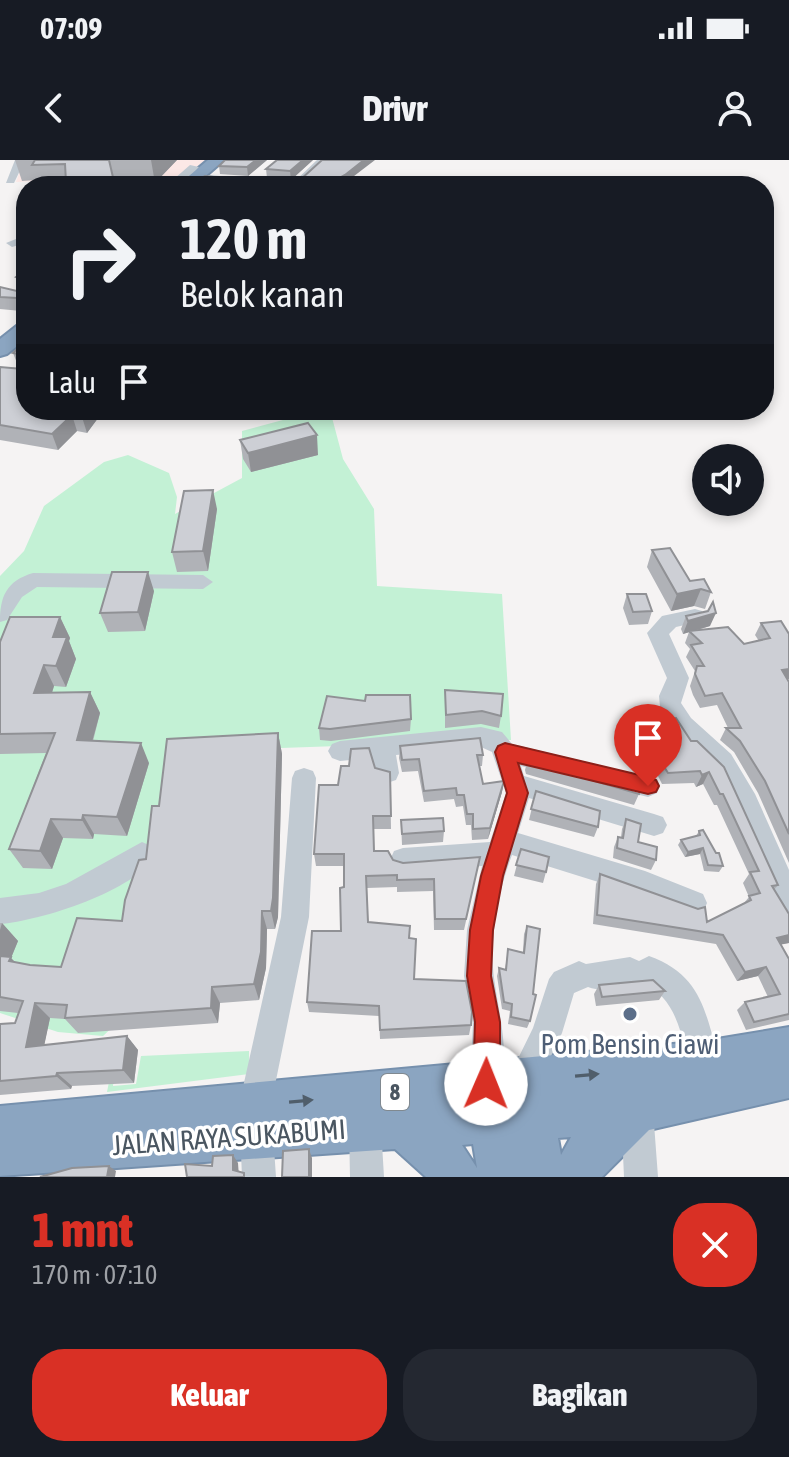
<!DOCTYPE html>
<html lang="id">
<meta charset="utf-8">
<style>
:root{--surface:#171b24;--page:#242831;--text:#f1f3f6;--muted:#9ea1a6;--accent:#d93025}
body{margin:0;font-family:"Asap Condensed",sans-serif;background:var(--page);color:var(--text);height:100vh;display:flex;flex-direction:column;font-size:30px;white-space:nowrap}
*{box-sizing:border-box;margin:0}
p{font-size:26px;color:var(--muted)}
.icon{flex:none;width:44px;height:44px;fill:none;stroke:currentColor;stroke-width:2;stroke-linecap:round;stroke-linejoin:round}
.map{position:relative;height:1017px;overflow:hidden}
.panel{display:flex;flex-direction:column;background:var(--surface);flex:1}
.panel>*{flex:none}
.guide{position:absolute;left:16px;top:16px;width:758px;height:244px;border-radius:32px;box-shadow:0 4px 12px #0003;background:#171b24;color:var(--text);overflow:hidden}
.fabs{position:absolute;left:692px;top:284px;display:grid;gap:16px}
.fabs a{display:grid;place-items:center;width:72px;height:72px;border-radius:50%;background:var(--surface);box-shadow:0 4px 12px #0003;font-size:40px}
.pin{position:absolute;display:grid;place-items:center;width:68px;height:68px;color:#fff;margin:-82px -34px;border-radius:50% 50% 50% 0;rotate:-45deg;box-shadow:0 0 8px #0007}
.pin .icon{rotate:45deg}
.me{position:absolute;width:88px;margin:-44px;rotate:1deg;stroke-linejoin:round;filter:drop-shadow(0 0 6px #0008)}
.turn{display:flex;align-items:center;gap:28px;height:168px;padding:0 32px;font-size:36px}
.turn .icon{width:104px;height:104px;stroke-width:2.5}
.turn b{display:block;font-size:56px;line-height:68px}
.then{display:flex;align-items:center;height:76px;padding:0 32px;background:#0003;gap:16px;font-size:30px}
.round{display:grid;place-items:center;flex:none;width:84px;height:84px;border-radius:32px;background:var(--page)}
.head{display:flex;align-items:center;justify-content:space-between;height:136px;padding:0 32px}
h1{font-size:48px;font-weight:800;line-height:60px;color:var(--accent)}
.button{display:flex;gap:16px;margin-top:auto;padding:16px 32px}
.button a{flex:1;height:92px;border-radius:32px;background:var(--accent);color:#fff;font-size:32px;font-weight:800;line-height:92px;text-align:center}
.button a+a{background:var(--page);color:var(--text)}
.status{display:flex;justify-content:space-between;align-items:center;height:56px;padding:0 40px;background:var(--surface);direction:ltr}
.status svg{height:22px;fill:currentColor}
header{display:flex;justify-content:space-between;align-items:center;height:104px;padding:0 32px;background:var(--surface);font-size:36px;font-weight:800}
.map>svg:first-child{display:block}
</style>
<div class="status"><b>07:09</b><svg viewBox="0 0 49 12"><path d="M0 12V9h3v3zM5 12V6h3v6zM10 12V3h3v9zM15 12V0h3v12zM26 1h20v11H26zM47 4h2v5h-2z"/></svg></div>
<header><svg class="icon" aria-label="back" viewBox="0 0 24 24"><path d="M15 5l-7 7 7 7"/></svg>Drivr<svg class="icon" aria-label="person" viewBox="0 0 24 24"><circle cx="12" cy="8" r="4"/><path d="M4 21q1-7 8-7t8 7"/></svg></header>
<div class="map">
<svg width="789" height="1017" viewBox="0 0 789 1017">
<rect width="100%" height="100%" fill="#f5f3f3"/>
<path fill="#fce8e6" d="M24,0H208L176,26H38L40,21L16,22Z"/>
<path fill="#c3f1d5" d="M320,250H330L343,299L374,349L377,426L502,434L511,580L281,588L119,861L103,876L58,872L0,853V416L24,391L44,346L104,302L128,295L169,313L177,337L175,354L242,318V271Z
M118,876L113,926L136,924L141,896L249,891V914L107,932Z"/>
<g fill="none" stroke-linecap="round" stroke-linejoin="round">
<g stroke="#7690ad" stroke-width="4">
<path id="highway" d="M208,0H224L194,26H177Z
M26,162V179L7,194L0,196V179L19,164Z
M789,867V938L649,970L602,1017H426L395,989L0,1016V946L705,881ZM558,978L571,977L561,995ZM473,984L477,1008L462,985Z"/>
</g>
<path fill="#c1cad2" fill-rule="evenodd" d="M15,0H25L14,23H6Z
M317,0H328L301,26H261L204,18L209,15L293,23Z
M190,5L199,7L184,24L166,26Z
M26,75V83L12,87L6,83Z
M33,413L203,415L213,422L203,429L37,427L22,437L7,460L0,462C0,437 6,421 33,413Z
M695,449L702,451L705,456L702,461L676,467L669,474L689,518L681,543L691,558L731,594L755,634L789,710V752L779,748L720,617L675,571L660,547L659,536L667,518L647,473L662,456Z
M481,567L502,572L512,584L657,619L660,626L657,633L648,637L521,606L524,616L654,654L663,657L667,665L663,673L654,676L529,638L518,673L645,711L703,734L707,743L703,752L693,756L643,736L512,695C498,731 489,780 494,818C499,856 512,898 497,935L486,940L475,935L470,924L473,862L464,816L467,770L482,706L403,712L394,709L390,700L394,691L403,688L490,682L506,633L492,592L481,587L396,595L399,613L396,620L387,623L378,620L372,598L340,601L332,598L328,591L332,584L340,581Z
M304,608L313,611L316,618L309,757L271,945L276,1017H242L239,945L281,757L292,618L295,611Z
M142,682L151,686L155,694C138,731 39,761 0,764V738L39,733L66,724Z
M649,796C707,817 705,859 723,911L718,922L707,927L696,922C680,885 683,839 640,822C626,828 603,833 588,827L574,833L562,873L534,932L523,937L512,932L507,921L533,868L549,819L554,812L579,801L586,804L630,797L639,801Z
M637,934L648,939L653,950L658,1017H624L621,950L626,939Z
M365,951L377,955L381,967L384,1017H350L349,967L353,955Z"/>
<use href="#highway" fill="#8ba5c1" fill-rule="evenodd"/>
</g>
<path fill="#b0b2b7" d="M15,0H177L155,23L114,21L115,26H38L36,20L22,21Z
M225,0H267L248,16L220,14L219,6Z
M313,0L291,20L267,18L266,9Z
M26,110V147L21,151L0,149V127L21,132L23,130L21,129L16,117Z
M26,181L104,250L87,273L77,271L58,290L0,280V207L19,208L13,193Z
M240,280L318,295L251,312L243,299Z
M217,349L208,411L177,412L172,392Z
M652,390L690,421L711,432L705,449L694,446L671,451L647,407Z
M154,431L145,471L108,472L100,453Z
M627,434L652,451L648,464L629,465L623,448Z
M686,456L710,466L694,471L744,484L759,481L755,475L761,463L781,461L788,520L789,522V703L758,633L734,592L720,580L726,568H728L717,545L700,548L693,535L690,526L695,511L686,497L690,489L685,483L689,472L683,474L681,469Z
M60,457L70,478L69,481L76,499L66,527L54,526L52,533L90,532L100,553L93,581L149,603L127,676L94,674L93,679L63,678L52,709L23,708L9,689L46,593L0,594V482Z
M445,530L501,556L499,568L481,564L445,568Z
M411,559L410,571L331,581L320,580L319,568Z
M653,561L691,581L778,725L774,730L789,754V783L781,784L789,799V860L746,870L737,850L745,842L768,837L758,816L737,821L716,784L593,764L596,724L600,714L707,762L744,743L749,737L743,723L749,714L717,645H714L703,624L696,627L694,623L662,624L658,616L650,614L645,596L649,584H654L648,572Z
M278,573L282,594L278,757L275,769H267L266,808L259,840L220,843L218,863L78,873L65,859L50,858L44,885L127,876L138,890L134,923L72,926L71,929L0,935V864L15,863L18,853L0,851V763H2L18,781L11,798L15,802L30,805L61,807L122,761L146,699L159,646Z
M400,586L483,595L482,606H479L483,624L502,632L488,679L472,680L471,665H466L463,646L456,647L454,639L424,642L418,611L402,612L399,598Z
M528,599L639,634L634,645L526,614L525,610Z
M375,608L390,612L391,669H374V691L393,700L403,703L480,697L464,770H434L433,731L397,732V727L367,728L368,762L409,778L414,819L471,865L469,875L380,879L379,856L309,852L307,842L341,771L344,727V706H316L314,694L338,625Z
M536,631L598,667L594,677L529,660Z
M626,659L638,682L656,700L651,710L613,698L614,687L618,677H621L622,669Z
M401,660L444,671L443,682L402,685Z
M699,671L723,706L719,712L704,711L700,694L685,697L678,685L681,680L696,676Z
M521,689L546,712L543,723L514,716Z
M527,766L530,861L527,868L508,864L510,851L502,849L497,816L499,808L505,810L508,789L523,792L524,774Z
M599,825L665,831L659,840L596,846L594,834Z"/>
<path fill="#909195" d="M151,0H177L155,23Z
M256,0H267L248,16L247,7Z
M303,0H313L291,20L290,11Z
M364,0H375L341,26H325Z
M74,21L76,26H67L66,22Z
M26,132V147L21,151L17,138Z
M87,250H104L87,273L82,257Z
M72,255L77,271L58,290L52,274Z
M317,275L318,295L251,312L248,293Z
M213,330L217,349L208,411L203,391Z
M148,412L154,431L145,471L138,452Z
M701,429L694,446L671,451L677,434Z
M716,453L710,466L683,474L688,461Z
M60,457L70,478L69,481L76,499L66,527L56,506L53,477Z
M44,505L54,526L45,554L34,533Z
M789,509V519L776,522L782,510Z
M90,532L100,553L87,600L77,580Z
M278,573L282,594L278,757L275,769L271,751Z
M141,583L149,603L127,676L117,657Z
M709,612L703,624L696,627L702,615Z
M504,621L502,632L488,679L490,668Z
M83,655L94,674L93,679L82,660Z
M51,659L63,678L52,709L40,691Z
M703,688L700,694L685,697L688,692Z
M262,751L267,769L266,808L259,840L254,824Z
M2,763L18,781L11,798L26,814L0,805V770Z
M789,775V783L769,787L777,778Z
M766,807L758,816L737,821L745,812Z
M212,827L220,843L218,863L211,848Z
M35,843L50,858L41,901L26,887Z
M127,876L138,890L134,923L123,910Z
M57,913L72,926L71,929L56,916Z
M309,989L312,998V1017H309Z
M233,995L238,1003L239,1017L233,1010Z
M109,1006L116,1011L115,1017H107Z"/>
<path fill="#cdcfd5" stroke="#909195" stroke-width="2" d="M35,0H109L115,26H75L74,21L66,22L65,4L32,5Z
M225,0H256L247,7L219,6Z
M277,0H303L290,11L266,9Z
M322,0H364L345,15L325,26H189L190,24L205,16L240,20H300Z
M26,110V132L17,138L0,137V127L21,132L25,129V121L16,117Z
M26,181V250H87L82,257L72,255L52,274L0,265V207L22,209L23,195L13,193Z
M308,263L317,275L248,293L240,280Z
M213,330L203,391L172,392L184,331Z
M670,388L690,421L704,419L711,432L701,429L677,434L652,390Z
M112,412H148L138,452L100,453Z
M627,434H646L652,451L633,452Z
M713,442L716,453L688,461L686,456L708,451Z
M10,457H60L53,477H67L56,506L44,505L34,533L90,532L77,580L141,583L117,657L83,655L82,660L51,659L40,691L9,689L55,573L0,574V482Z
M781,461L789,474V509L782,510L789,522V674L765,621L740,581L726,568H741L722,533L705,536L699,523L695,514L697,506H704L691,485L702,483L689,471L728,467L744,484L770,478L761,463Z
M445,530L503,534L501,556L482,551L446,555Z
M366,535H410L411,559L330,569L319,568L327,536L365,541Z
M676,558L691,581H697L724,607L778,725L772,726L789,754V775L777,778L789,799V854L754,862L745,842L780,834L766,807L745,812L723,775L597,755L600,714L698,749L705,747L707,762L751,740L749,736L760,733L750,712L759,711L723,634H720L709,612L702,615L700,611L668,613L663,605L654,603L649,584H664L653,561Z
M278,573L273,738L271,751H262L261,792L254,824L212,827L211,848L65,858L67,845L35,843L26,887L127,876L123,910L57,913L56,916L0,921V864L15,863L23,841L0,837V796L11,797L9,801L30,805L61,807L77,758L122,761L125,740L139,700L146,699L152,646H159L167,579Z
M480,578L483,595H477L483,624L504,621L490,668L473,669V654H467L464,635H457L456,628L424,631L419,599L402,600L400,586Z
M369,588L375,608L390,612L391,656H373L374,691H388L393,700L403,703L480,697L466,759H435L434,719L397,720V715L366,716L368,762L410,766L409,778L416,779L414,819L466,821L472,852L471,865L380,870L379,846L307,842L312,771H341L340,728L344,727V694H314L319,625H338L341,606H349L351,589Z
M528,599L640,626L639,634L529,602Z
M536,631L600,651L598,667L531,649Z
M443,658L444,671L402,674L401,660Z
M626,659L641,664L638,682L657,687L656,700L617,688L618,677L623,678Z
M703,670L716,693H719L723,706L708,705L703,688L688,692L681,680L700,675L699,671Z
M521,689L549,697L546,712L516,705Z
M527,766L540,769L533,834L536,835L530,861L511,857L512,844L504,842L499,808L506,810L508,789L524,793Z
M653,820L665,831L602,837L599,825Z
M309,989V1017H282L283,991Z
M233,995V1010L244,1013V1017H187L185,1004L212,1006L213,996Z
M109,1006L107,1017H40L72,1008Z"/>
<defs><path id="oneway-solid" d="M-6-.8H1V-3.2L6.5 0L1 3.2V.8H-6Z" transform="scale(2)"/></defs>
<g fill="#505e6b">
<use href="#oneway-solid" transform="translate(587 915) rotate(-5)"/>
<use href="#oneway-solid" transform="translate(301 941) rotate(-5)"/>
</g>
<path fill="#d93025" stroke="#8d1f18" stroke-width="2" d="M505,583L648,617L656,620L659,626L656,632L648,634L518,603L528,633L503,716L493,770L491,816L500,862V924L496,934L486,938L477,934L473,924L475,862L467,816L470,770L481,716L507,633L495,592L498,586Z"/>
<circle fill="#5c6f8a" stroke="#fff" stroke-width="3" cx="630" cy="854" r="8"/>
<g text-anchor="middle" stroke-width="7" stroke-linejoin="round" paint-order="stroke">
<rect fill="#fff" stroke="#808990" stroke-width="2" x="381" y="914" width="28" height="36" rx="6"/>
<g font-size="22" font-weight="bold" fill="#4a5661">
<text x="395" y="940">8</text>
</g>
<g font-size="28" fill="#4e5e75" stroke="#fff">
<text x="630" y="894">Pom Bensin Ciawi</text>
</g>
<g font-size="28" fill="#4a5661" stroke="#fff">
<text transform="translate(229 977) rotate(-4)" y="10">JALAN RAYA SUKABUMI</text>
</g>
</g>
</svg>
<div class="fabs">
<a><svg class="icon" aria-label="sound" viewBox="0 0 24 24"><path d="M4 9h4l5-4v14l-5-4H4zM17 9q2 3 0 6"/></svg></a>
</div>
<div class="pin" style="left:648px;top:626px;background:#d93025"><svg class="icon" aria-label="arrive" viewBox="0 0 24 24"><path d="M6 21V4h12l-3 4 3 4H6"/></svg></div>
<svg class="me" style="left:486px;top:924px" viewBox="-20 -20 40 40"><circle r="19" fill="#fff"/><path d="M0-13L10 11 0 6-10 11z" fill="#d93025"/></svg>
<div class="guide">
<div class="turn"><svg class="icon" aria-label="right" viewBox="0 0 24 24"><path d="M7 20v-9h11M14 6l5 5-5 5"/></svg><div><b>120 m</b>Belok kanan</div></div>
<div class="then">Lalu<svg class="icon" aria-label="arrive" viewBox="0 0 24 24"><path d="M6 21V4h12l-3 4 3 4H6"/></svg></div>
</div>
</div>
<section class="panel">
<div class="head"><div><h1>1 mnt</h1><p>170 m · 07:10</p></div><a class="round" style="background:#d93025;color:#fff"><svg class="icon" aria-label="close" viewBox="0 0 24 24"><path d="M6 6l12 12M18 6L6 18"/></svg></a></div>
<div class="button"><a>Keluar</a><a>Bagikan</a></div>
</section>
